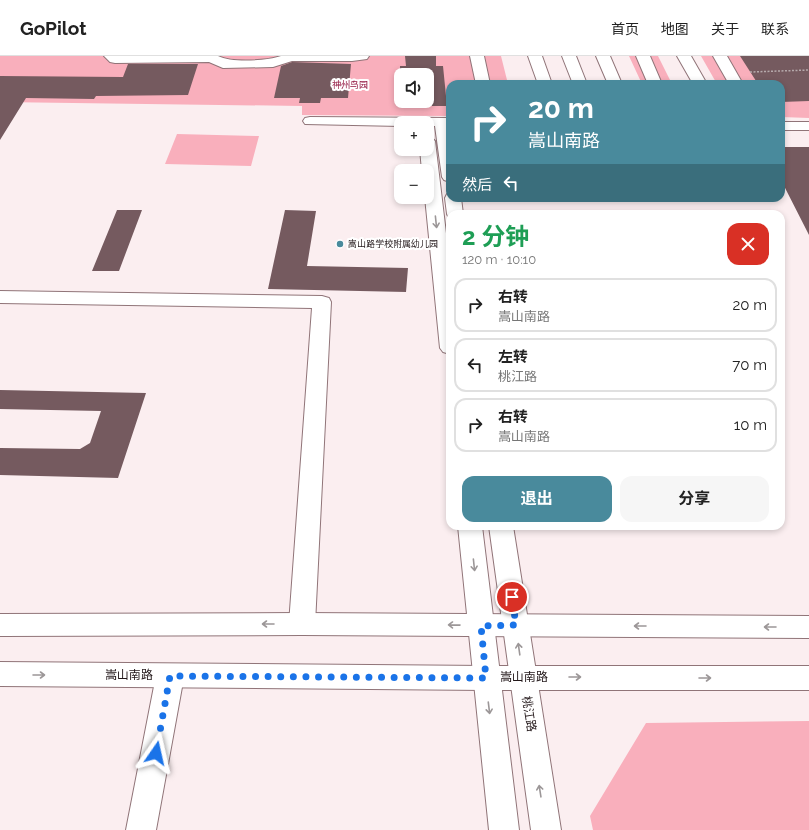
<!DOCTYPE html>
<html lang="zh">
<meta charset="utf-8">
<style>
:root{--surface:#fff;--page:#f6f6f6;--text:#222;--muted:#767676;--line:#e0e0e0;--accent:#498a9c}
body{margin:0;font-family:Raleway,"Noto Sans SC",sans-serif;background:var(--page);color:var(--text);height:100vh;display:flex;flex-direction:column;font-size:15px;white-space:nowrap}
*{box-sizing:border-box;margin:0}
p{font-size:13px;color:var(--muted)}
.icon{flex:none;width:22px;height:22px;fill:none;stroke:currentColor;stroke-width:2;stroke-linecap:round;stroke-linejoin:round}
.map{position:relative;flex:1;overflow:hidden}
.side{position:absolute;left:446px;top:154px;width:339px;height:320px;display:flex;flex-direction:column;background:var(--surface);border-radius:12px;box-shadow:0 2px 6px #0003}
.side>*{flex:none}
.guide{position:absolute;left:446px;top:24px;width:339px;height:122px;border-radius:12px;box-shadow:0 2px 6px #0003;background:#498a9c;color:#fff;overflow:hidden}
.fabs{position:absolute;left:394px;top:12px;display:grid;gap:8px}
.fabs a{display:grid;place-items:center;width:40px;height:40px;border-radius:8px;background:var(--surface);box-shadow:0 2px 6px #0003;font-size:20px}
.pin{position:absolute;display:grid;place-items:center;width:34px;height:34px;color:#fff;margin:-17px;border:2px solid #fff;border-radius:50%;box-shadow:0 1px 4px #0007}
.me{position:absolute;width:44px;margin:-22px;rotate:11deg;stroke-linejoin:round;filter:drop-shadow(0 0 3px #0008)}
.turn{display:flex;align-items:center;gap:14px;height:84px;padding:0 16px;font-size:18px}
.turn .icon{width:52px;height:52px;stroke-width:2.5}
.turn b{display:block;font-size:28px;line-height:34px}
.then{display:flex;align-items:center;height:38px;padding:0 16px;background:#0003;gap:8px;font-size:15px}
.round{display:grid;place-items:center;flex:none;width:42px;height:42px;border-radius:12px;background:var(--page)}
.overview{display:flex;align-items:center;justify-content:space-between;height:68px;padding:0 16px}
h1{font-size:24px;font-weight:700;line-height:30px;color:#1e9e55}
.primary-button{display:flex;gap:8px;margin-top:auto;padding:8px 16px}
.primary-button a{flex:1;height:46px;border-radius:12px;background:var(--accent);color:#fff;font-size:16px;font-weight:700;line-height:46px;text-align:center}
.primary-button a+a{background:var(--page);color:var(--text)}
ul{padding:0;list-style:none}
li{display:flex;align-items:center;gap:12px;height:54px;margin:0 8px 6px;padding:0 8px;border:2px solid var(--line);border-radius:12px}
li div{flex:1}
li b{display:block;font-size:15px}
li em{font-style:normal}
header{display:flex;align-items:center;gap:24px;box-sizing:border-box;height:56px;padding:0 20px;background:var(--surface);border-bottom:1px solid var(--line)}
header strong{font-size:19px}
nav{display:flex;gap:22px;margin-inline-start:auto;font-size:14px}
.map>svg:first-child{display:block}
</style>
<header>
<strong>GoPilot</strong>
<nav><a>首页</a><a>地图</a><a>关于</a><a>联系</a></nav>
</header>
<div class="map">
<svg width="809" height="774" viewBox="0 0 809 774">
<rect width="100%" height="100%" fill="#fbeef0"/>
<path fill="#f9afbc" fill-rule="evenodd" d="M0,0H501L508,28H450V60L302,59V50L0,46ZM401,19H427V45H401Z
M629,0H658L672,28H642Z
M701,0H809V62L781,61V28H717Z
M177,78L259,80L251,110L165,108Z
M809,665V774H593L590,760L646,667Z"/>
<path fill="#755a5f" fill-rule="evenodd" d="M405,0H436V10H443L447,50H400V10H406ZM401,19H427V45H401Z
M740,0H809V45L781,46V28H758Z
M292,6L351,8L348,42H321L320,47H299L300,42H274L281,10Z
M128,8H198L188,39L96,40L94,43L26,42L0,84V20L123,21Z
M781,91H809V179L781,124Z
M117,154H142L119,215H92Z
M285,154L316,155L307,210L408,212L406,236L268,233Z
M0,334L146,337L118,422L0,419V392L80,393L90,387L101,355L0,353Z"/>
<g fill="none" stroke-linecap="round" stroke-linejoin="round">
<g stroke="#907478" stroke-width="2">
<path id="minor" d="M104,0H218C231,7 266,5 281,0H369L367,3L352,5H292L273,11L223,12L209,6L115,7L110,6Z
M470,0H484L490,28H476Z
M528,0H542L552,28H538Z
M562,0H576L587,28H573Z
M596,0H610L622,28H608Z
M636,0H650L662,28H648Z
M677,0H691L707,28H693Z
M713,0H727L743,28H729Z
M310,61L450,62V126L444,124L442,121L435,70H427V67H401V70L305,68L303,65L305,62Z
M781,66H809V74H781Z
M427,80L432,82L435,85L450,211V298L443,296L440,292L425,141H427V115H422L420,93H427Z
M447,138H450V142H461L463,158H450L449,162L447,158L445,142Z
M0,235L322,240L329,242L331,246L315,568L311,576L302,579L293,576L289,568L312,252L0,247Z
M458,470H482L519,774H489Z
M489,470H513L561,774H531Z
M170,608L180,612L184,620L156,774H126L156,620L160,612Z"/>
</g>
<g stroke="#907478" stroke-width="2">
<path id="major" d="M302,557L809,560V582L302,579L0,580V558Z
M0,606L486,610H809V634H486L0,630Z"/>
</g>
<path stroke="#b6aaac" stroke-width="1.5" stroke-dasharray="2 1.5" stroke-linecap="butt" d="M750,16L809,14"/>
<use href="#minor" fill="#fff" fill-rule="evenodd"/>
<use href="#major" fill="#fff" fill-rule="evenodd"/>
</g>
<defs><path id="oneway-shaft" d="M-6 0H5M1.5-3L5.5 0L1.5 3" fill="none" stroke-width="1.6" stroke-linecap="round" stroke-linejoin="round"/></defs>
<g stroke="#9c9798">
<use href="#oneway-shaft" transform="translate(436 166) rotate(84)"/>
<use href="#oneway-shaft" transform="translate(474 509) rotate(84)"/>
<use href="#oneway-shaft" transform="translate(268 568) rotate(180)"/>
<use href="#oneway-shaft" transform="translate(454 569) rotate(-179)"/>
<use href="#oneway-shaft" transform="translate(640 570) rotate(-180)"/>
<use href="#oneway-shaft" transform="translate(770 571) rotate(-180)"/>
<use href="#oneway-shaft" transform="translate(519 593) rotate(-98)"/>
<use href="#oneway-shaft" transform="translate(39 619)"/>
<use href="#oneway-shaft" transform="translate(575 621)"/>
<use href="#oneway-shaft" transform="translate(705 622)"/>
<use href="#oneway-shaft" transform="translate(489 652) rotate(83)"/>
<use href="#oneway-shaft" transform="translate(540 735) rotate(-99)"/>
</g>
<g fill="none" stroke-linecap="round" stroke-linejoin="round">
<path stroke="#1a73e8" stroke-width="7" stroke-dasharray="0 12.6" d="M156,697L170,620L486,622L481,570L516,569L512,541"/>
</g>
<circle fill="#498a9c" stroke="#fff" stroke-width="1.5" cx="340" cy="188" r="4"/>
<g text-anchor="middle" stroke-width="4" stroke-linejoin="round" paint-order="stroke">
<g font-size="9" fill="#931741" stroke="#fff">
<text x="350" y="32">神州鸟园</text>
</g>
<g font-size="9" fill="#221719" stroke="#fff" text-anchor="start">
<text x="348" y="191">嵩山路学校附属幼儿园</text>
</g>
<g font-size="12" fill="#221719" stroke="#fff">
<text x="129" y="623">嵩山南路</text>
<text x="524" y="625">嵩山南路</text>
<text transform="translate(529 658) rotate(81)" y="4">桃江路</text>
</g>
</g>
</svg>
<div class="fabs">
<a><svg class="icon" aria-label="sound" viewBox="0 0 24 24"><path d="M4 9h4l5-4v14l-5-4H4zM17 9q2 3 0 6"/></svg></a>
<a>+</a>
<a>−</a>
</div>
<div class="pin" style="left:512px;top:541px;background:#d93025"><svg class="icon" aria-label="arrive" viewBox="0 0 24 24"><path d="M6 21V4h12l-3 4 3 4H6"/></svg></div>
<svg class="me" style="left:156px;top:697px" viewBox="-20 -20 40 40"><path d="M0-17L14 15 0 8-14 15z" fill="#1a73e8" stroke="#fff" stroke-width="4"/></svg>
<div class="guide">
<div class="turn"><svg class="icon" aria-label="right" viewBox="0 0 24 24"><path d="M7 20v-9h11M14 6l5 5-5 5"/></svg><div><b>20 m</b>嵩山南路</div></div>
<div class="then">然后<svg class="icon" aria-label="left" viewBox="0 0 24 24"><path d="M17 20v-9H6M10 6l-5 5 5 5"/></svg></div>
</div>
<section class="side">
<div class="overview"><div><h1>2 分钟</h1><p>120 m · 10:10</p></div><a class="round" style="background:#d93025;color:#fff"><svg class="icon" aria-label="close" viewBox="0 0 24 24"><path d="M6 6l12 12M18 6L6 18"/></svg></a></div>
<ul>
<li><svg class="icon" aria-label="right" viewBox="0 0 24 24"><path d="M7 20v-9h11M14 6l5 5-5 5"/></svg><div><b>右转</b><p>嵩山南路</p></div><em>20 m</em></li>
<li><svg class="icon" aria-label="left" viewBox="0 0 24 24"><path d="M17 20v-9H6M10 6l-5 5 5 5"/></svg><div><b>左转</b><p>桃江路</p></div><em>70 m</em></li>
<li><svg class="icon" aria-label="right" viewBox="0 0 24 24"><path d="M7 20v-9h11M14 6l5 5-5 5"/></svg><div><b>右转</b><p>嵩山南路</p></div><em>10 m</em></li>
</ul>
<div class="primary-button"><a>退出</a><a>分享</a></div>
</section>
</div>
